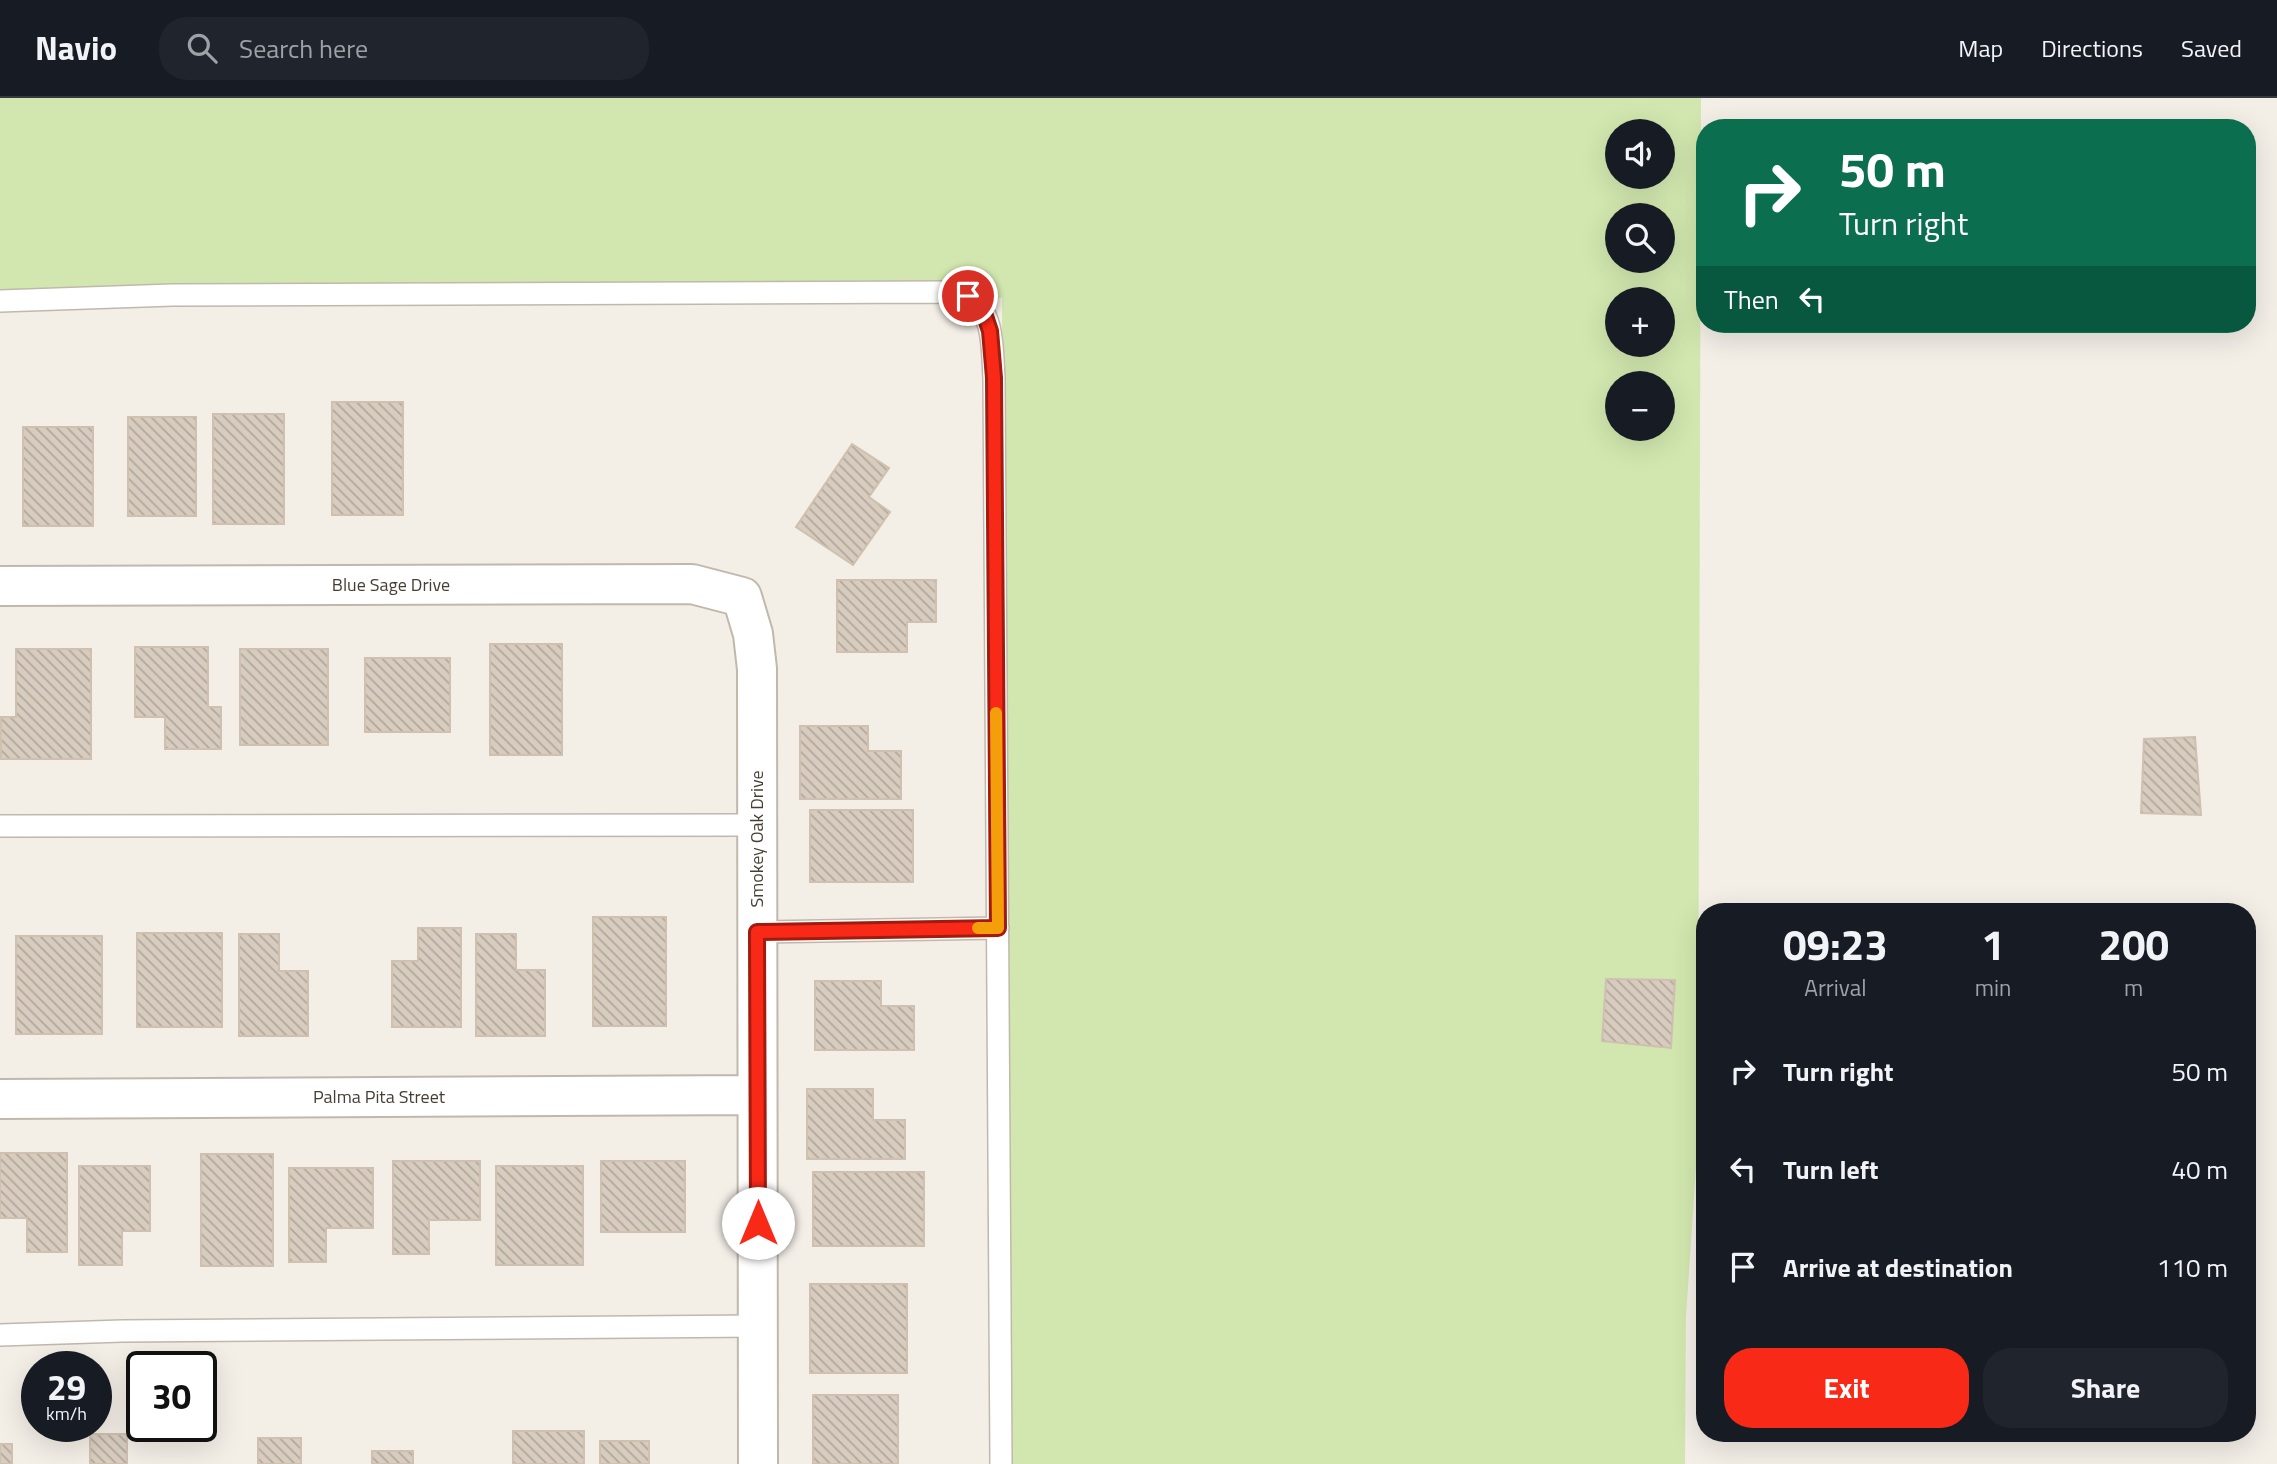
<!DOCTYPE html>
<meta charset="utf-8">
<style>
:root{--surface:#171b24;--page:#20242c;--text:#f1f3f6;--muted:#9ea1a6;--line:#363941;--accent:#f92917}
body{margin:0;font-family:"Titillium Web",sans-serif;background:var(--page);color:var(--text);height:100vh;display:flex;flex-direction:column;font-size:26px;white-space:nowrap}
*{box-sizing:border-box;margin:0}
p{font-size:23px;color:var(--muted)}
.icon{flex:none;width:38px;height:38px;fill:none;stroke:currentColor;stroke-width:2;stroke-linecap:round;stroke-linejoin:round}
.map{position:relative;flex:1;overflow:hidden}
.sheet{position:absolute;left:1696px;top:805px;width:560px;height:539px;display:flex;flex-direction:column;background:var(--surface);border-radius:28px;box-shadow:0 7px 28px #0002}
.sheet>*{flex:none}
.guide{position:absolute;left:1696px;top:21px;width:560px;height:214px;border-radius:28px;box-shadow:0 7px 28px #0002;background:#0b6e4f;color:#fff;overflow:hidden}
.fabs{position:absolute;left:1605px;top:21px;display:grid;gap:14px}
.fabs a{display:grid;place-items:center;width:70px;height:70px;border-radius:50%;background:var(--surface);box-shadow:0 7px 28px #0002;font-size:35px}
.speed{position:absolute;left:21px;top:1253px;display:flex;gap:14px;font-size:35px;font-weight:700;text-align:center}
.speed>*{display:grid;place-content:center;width:91px;height:91px;border-radius:50%;background:var(--surface);box-shadow:0 7px 28px #0002;line-height:1}
.speed small{font-size:18px;font-weight:400}
.speed .limit{border:4px solid #111;border-radius:10px;background:#fff;color:#111}
.pin{position:absolute;display:grid;place-items:center;width:60px;height:60px;color:#fff;margin:-30px;border:4px solid #fff;border-radius:50%;box-shadow:0 2px 7px #0007}
.me{position:absolute;width:77px;margin:-38px;rotate:0deg;stroke-linejoin:round;filter:drop-shadow(0 0 5px #0008)}
.turn{display:flex;align-items:center;gap:24px;height:147px;padding:0 28px;font-size:32px}
.turn .icon{width:91px;height:91px;stroke-width:2.5}
.turn b{display:block;font-size:49px;line-height:60px}
.then{display:flex;align-items:center;height:66px;padding:0 28px;background:#0003;gap:14px;font-size:26px}
.eta{display:flex;justify-content:space-evenly;align-items:center;height:119px;text-align:center}
.eta b{font-size:42px;font-weight:700;line-height:49px}
.primary-button{display:flex;gap:14px;margin-top:auto;padding:14px 28px}
.primary-button a{flex:1;height:80px;border-radius:28px;background:var(--accent);color:#fff;font-size:28px;font-weight:700;line-height:80px;text-align:center}
.primary-button a+a{background:var(--page);color:var(--text)}
ul{padding:0;list-style:none}
li{display:flex;align-items:center;gap:21px;height:98px;padding:0 28px}
li div{flex:1}
li b{display:block;font-size:26px}
li em{font-style:normal}
header{display:flex;align-items:center;gap:42px;box-sizing:border-box;height:98px;padding:0 35px;background:var(--surface);border-bottom:2px solid var(--line)}
header strong{font-size:33px}
nav{display:flex;gap:38px;margin-inline-start:auto;font-size:24px}
.search{width:490px;height:63px;background:var(--page);display:flex;align-items:center;gap:18px;box-sizing:border-box;padding:0 24px;border-radius:28px;color:var(--muted);font-size:26px}
.map>svg:first-child{display:block}
</style>
<header>
<strong>Navio</strong>
<div class="search"><svg class="icon" aria-label="search" viewBox="0 0 24 24"><circle cx="10" cy="10" r="6"/><path d="M15 15l6 6"/></svg>Search here</div>
<nav><a>Map</a><a>Directions</a><a>Saved</a></nav>
</header>
<div class="map">
<svg width="2277" height="1366" viewBox="0 0 2277 1366">
<defs>
<pattern id="building-back-hatch" width="6" height="6" patternUnits="userSpaceOnUse" patternTransform="scale(1.75)"><rect width="6" height="6" fill="#d8ccbf"/><path d="M-1 5l2 2M0 0l6 6M5-1l2 2" fill="none" stroke="#b1a79c"/></pattern>
</defs>
<rect width="100%" height="100%" fill="#f3eee6"/>
<path fill="#d2e7af" fill-rule="evenodd" d="M0,0H1701L1698,1040L1686,1218L1685,1366H1005L1002,200L0,202ZM1617,33H1662V79H1617ZM1617,117H1662V163H1617ZM1617,201H1662V247H1617ZM1617,285H1662V331H1617Z"/>
<path fill="url(#building-back-hatch)" stroke="#cfc0af" stroke-width="2" d="M332,304H403V417H332Z
M213,316H284V426H213Z
M128,319H196V418H128Z
M23,329H93V428H23Z
M852,346L889,370L869,399L890,414L853,467L796,429Z
M837,482H936V524H907V554H837Z
M490,546H562V657H490Z
M135,549H208V609H221V651H165V619H135Z
M16,551H91V661H1V619H16Z
M240,551H328V647H240Z
M365,560H450V634H365Z
M800,628H868V653H901V701H800Z
M2195,639L2201,717L2141,715L2144,641Z
M810,712H913V784H810Z
M593,819H666V928H593Z
M418,830H461V929H392V863H418Z
M137,835H222V929H137Z
M239,836H279V873H308V938H239Z
M476,836H516V872H545V938H476Z
M16,838H102V936H16Z
M1606,881L1675,882L1671,950L1602,943Z
M815,883H881V908H914V952H815Z
M807,991H873V1022H905V1061H807Z
M0,1055H67V1154H27V1120H0Z
M201,1056H273V1168H201Z
M393,1063H480V1122H429V1156H393Z
M601,1063H685V1134H601Z
M79,1068H150V1133H122V1167H79Z
M496,1068H583V1167H496Z
M289,1070H373V1130H326V1164H289Z
M813,1074H924V1148H813Z
M810,1186H907V1275H810Z
M813,1297H898V1366H813Z
M513,1333H584V1366H513Z
M90,1336H127V1366H90Z
M258,1340H301V1366H258Z
M600,1343H649V1366H600Z
M0,1346H12V1366H0Z
M372,1353H413V1366H372Z"/>
<g fill="none" stroke-linecap="round" stroke-linejoin="round">
<g stroke="#c1b8ac" stroke-width="24">
<path id="lane" d="M0,203L172,197L948,194C954,195 963,196 969,199C995,215 992,253 994,280L1001,1366
M0,728L757,727
M757,834L998,830
M0,1237L122,1233L758,1228"/>
</g>
<g stroke="#c1b8ac" stroke-width="42">
<path id="street" d="M0,488L692,486L742,499L753,536L757,571L758,1366
M0,1001L757,997"/>
</g>
<use href="#lane" stroke="#fff" stroke-width="21"/>
<use href="#street" stroke="#fff" stroke-width="38"/>
</g>
<g fill="none" stroke-linecap="round" stroke-linejoin="round">
<g stroke="#a21b0f" stroke-width="18">
<path id="route" d="M758,1125L757,834L998,830L994,280L990,233L983,212L968,198"/>
</g>
<use href="#route" stroke="#f92917" stroke-width="12"/>
<path stroke="#f59e0b" stroke-width="12" d="M978,830H998L996,615"/>
</g>
<g text-anchor="middle" stroke-width="5" stroke-linejoin="round" paint-order="stroke">
<g font-size="18" fill="#463e35" stroke="#fff">
<text x="391" y="493">Blue Sage Drive</text>
<text transform="translate(757 741) rotate(-90)" y="6">Smokey Oak Drive</text>
<text x="379" y="1005">Palma Pita Street</text>
</g>
</g>
</svg>
<div class="fabs">
<a><svg class="icon" aria-label="sound" viewBox="0 0 24 24"><path d="M4 9h4l5-4v14l-5-4H4zM17 9q2 3 0 6"/></svg></a>
<a><svg class="icon" aria-label="search" viewBox="0 0 24 24"><circle cx="10" cy="10" r="6"/><path d="M15 15l6 6"/></svg></a>
<a>+</a>
<a>−</a>
</div>
<div class="speed"><div>29<small>km/h</small></div><div class="limit">30</div></div>
<div class="pin" style="left:968px;top:198px;background:#d93025"><svg class="icon" aria-label="arrive" viewBox="0 0 24 24"><path d="M6 21V4h12l-3 4 3 4H6"/></svg></div>
<svg class="me" style="left:758px;top:1125px" viewBox="-20 -20 40 40"><circle r="19" fill="#fff"/><path d="M0-13L10 11 0 6-10 11z" fill="#f92917"/></svg>
<div class="guide">
<div class="turn"><svg class="icon" aria-label="right" viewBox="0 0 24 24"><path d="M7 20v-9h11M14 6l5 5-5 5"/></svg><div><b>50 m</b>Turn right</div></div>
<div class="then">Then<svg class="icon" aria-label="left" viewBox="0 0 24 24"><path d="M17 20v-9H6M10 6l-5 5 5 5"/></svg></div>
</div>
<section class="sheet">
<div class="eta">
<div><b>09:23</b><p>Arrival</p></div>
<div><b>1</b><p>min</p></div>
<div><b>200</b><p>m</p></div>
</div>
<ul>
<li><svg class="icon" aria-label="right" viewBox="0 0 24 24"><path d="M7 20v-9h11M14 6l5 5-5 5"/></svg><div><b>Turn right</b></div><em>50 m</em></li>
<li><svg class="icon" aria-label="left" viewBox="0 0 24 24"><path d="M17 20v-9H6M10 6l-5 5 5 5"/></svg><div><b>Turn left</b></div><em>40 m</em></li>
<li><svg class="icon" aria-label="arrive" viewBox="0 0 24 24"><path d="M6 21V4h12l-3 4 3 4H6"/></svg><div><b>Arrive at destination</b></div><em>110 m</em></li>
</ul>
<div class="primary-button"><a>Exit</a><a>Share</a></div>
</section>
</div>
